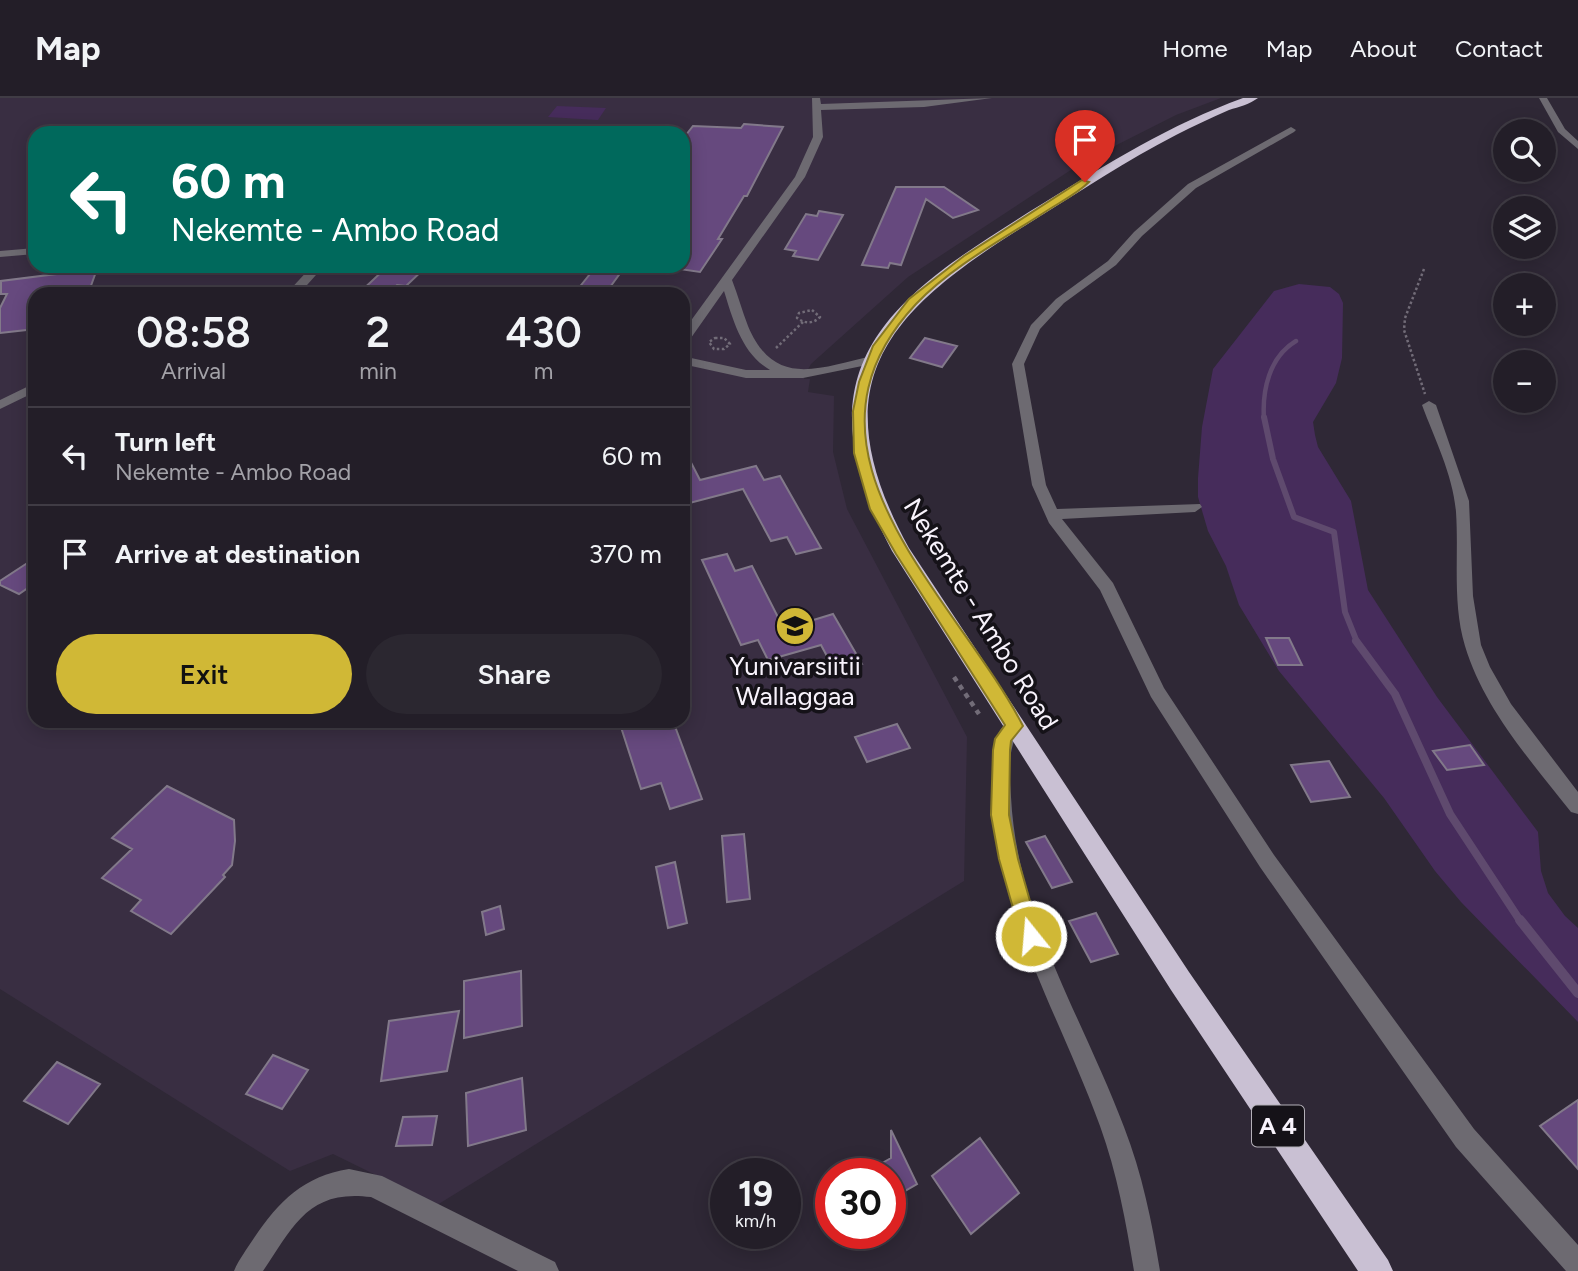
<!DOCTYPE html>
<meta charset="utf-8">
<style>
:root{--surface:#231e28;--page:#2b2730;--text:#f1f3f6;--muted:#a3a2a8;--line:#403c45;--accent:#d0b836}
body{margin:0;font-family:Figtree,sans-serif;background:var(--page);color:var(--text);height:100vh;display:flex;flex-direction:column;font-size:26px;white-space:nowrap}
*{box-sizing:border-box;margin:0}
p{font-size:23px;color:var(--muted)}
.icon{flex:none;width:38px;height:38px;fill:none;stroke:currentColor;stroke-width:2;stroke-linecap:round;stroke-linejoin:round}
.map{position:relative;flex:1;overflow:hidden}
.sheet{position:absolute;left:28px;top:189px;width:662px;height:441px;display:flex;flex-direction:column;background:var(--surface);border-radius:21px;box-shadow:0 4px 18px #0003,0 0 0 2px var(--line)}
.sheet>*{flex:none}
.banner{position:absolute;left:28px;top:28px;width:662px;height:147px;border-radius:21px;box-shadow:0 4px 18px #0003,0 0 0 2px var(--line);background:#00695c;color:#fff;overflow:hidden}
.fabs{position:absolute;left:1493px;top:21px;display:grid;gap:14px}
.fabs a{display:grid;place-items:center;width:63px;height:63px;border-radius:50%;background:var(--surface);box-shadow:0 4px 18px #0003,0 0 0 2px var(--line);font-size:35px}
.speed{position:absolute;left:710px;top:1060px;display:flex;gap:14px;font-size:35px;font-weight:700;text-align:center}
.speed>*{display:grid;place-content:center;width:91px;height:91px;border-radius:50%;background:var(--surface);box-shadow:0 4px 18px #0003,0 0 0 2px var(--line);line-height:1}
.speed small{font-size:18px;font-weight:400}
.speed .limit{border:10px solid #d22;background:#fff;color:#111}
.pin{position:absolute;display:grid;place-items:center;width:60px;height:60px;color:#fff;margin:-72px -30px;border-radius:50% 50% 50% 0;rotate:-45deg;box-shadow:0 0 7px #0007}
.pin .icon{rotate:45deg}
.me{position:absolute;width:77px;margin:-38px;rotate:343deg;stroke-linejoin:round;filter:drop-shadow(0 0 5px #0008)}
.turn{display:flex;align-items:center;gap:24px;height:147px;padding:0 28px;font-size:32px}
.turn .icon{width:91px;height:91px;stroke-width:2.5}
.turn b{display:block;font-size:49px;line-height:60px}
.eta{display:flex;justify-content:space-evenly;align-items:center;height:119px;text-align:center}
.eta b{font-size:42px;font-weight:600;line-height:49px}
.button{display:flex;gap:14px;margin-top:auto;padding:14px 28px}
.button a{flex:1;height:80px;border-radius:42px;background:var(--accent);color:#111;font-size:28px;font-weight:600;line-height:80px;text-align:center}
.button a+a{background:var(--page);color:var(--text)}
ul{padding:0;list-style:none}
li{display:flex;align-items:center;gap:21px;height:98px;padding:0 28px;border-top:2px solid var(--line)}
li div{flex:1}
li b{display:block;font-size:26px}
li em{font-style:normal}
header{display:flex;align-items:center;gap:42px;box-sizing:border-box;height:98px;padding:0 35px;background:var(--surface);border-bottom:2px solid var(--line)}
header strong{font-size:33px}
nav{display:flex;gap:38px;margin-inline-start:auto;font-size:24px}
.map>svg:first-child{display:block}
</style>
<header>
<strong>Map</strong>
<nav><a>Home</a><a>Map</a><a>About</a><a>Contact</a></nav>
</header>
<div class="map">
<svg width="1578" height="1173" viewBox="0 0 1578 1173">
<rect width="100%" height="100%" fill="#2f2836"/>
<path fill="#392e42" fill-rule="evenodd" d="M0,0H1221L1176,17L1083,64L908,179L811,266L805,277L804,281H810L808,294L834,298L833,354L847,411L967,639L964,783L437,1107L333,1056L290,1073L0,891ZM35,35H682V168H35ZM35,196H682V623H35Z"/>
<path fill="#462c5b" d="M557,8L606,10L598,22L548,19Z
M1299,186L1330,189L1339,196L1343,205L1342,260L1336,285L1313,324L1315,337L1318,349L1351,403L1368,492L1437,599L1538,734L1541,773L1548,795L1565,818L1578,830V924L1461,804L1435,773L1384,700L1279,573L1239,507L1226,468L1208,433L1198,399V380L1202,329L1213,271L1274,193Z"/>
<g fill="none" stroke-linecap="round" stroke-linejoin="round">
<path stroke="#5f4a6e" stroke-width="4.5" d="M1264,321C1262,293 1269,259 1296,243"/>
<path stroke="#5f4a6e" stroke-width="6" d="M1264,319L1273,361L1294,419L1334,434L1345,514L1357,544"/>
<path stroke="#5f4a6e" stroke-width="8" d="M1356,543L1395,596L1450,716L1521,824"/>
<path stroke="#5f4a6e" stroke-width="10" d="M1520,822L1578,895"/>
</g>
<path fill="#66497e" stroke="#82798a" stroke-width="2" d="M744,26L783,29L747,98H744L718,141H722L700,174L673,170L682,168V42L693,28L741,30Z
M896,89H944L978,112L953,120L926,101L901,167L890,165L888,170L862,167Z
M819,113L843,117L818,162L793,158L796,153L785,151L806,116L817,118Z
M388,168H427L406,188L397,187L387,196H358Z
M97,171L88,196H35V231L0,235V210L7,196H1V183Z
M594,171L621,174L605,196H574Z
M925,240L957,248L942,269L910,260Z
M682,347L700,382L756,368L764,382L780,378L821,450L796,456L787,439L771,443L743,391L682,407Z
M727,456L735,473L752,468L784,531L833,516L862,566L836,575L821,547L768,562L758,542L741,547L702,462Z
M35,460V485L19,496L0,487V483Z
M1266,540H1289L1302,567H1278Z
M619,623H673L702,701L670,711L661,685L641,691Z
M897,626L910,650L867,664L855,639Z
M1470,647L1484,667L1447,672L1433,653Z
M1329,663L1350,699L1311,704L1291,667Z
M167,688L234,722L235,743L232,767L223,777L225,779L171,836L131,813L141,802L102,780L132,751L112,740Z
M744,736L750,801L727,804L722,738Z
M1045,738L1072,784L1052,790L1026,744Z
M675,764L687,825L668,830L656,769Z
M500,808L504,831L486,837L482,814Z
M1096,815L1118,856L1091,864L1069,823Z
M521,873L522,928L464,940V883Z
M459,913L447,973L381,983L389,923Z
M273,957L308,972L282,1011L246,996Z
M57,964L100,986L68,1026L24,1003Z
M522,980L526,1032L468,1048L466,995Z
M1578,1002V1071L1540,1028Z
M437,1018L432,1047L396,1048L403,1019Z
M891,1032L917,1086L891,1101V1076H863L891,1060Z
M980,1040L1019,1095L971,1136L932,1078Z"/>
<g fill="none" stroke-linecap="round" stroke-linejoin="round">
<path stroke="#726c78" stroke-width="2.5" stroke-dasharray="2.5 2.5" stroke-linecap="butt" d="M1424,171L1405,220L1404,232L1425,296
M812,212L820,219C813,226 805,226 797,220L799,215Z
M715,240H724L730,246L724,251H714L709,244Z
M776,250L803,224"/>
<path stroke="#726c78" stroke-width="4.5" stroke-dasharray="5 5" stroke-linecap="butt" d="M954,579L979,616"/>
<path fill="#6d6a71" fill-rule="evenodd" d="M812,0H820L821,6L992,0L924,9L821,12L823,39L805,79L732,182C738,197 742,213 748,228C775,292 820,269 873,258L877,259V265L803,280H746L682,266V258L746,272H770C742,256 733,222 724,193L686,247L682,248V235L795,79L813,39Z
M1539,0H1547L1565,31L1578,43V51L1558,34Z
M1291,29L1296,32L1294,34L1196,90L1142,138L1116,167L1064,205L1040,231L1024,266L1046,387L1057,411L1200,406L1202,409L1195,414L1062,421L1113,485L1164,590L1274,757L1474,1031L1578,1147V1173H1566L1456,1049L1260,769L1151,599L1100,492L1049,425L1032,387L1012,266L1031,227L1056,201L1108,163L1134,134L1188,86Z
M35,150V156L0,159V153Z
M312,168H324L299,196H286Z
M35,285V294L0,311V302Z
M1429,303L1436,307L1469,403L1473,498L1481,547L1490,569L1511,606L1578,694V716L1571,714C1531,663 1484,611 1465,548C1452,505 1459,458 1456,414C1453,377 1435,342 1422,307Z
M1014,621L1020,623L1023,628C1020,634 1015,639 1013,646C1008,663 1010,682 1011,699C1017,819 1083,920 1124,1029C1142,1075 1152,1124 1160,1173H1134C1126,1124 1117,1075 1100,1028C1056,907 991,810 992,676C992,657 993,628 1014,621Z
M349,1071L382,1078L555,1164L559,1173H518L371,1099C309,1091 294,1127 263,1173H234C239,1161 247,1151 254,1140C279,1103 304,1078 349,1071Z"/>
<path fill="#c9c0d3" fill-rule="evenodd" d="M1243,0H1258C1250,6 1239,9 1229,12C1211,20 1193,28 1176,37C1127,62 1081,93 1034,122C890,211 816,281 909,450L1189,874L1388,1162L1393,1173H1358L1171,892L892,453C793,266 891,199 1042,106C1107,66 1171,26 1243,0Z"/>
</g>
<path fill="#d0b836" stroke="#877823" stroke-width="2" d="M1082,82L1089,84C1077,96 1060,104 1045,114C1003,141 951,169 916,206C777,354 957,499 1023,628L1011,643L1010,652L1009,717L1018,761L1040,838L1038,845L1031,848L1024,845L1021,838L999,761L991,717L993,652L995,641L1005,627L896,456L870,411L854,355L853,313L859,284L873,248L909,201L964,158Z"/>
<defs>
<g id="university-disc" transform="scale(2.0125)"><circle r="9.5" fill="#d0b836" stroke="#151218"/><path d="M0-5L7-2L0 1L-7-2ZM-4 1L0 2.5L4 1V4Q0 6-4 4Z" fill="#111"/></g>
</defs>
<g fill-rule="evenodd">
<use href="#university-disc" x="795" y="528"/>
</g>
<g text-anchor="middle" stroke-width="7" stroke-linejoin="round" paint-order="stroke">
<rect fill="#151218" stroke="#b4b0b8" stroke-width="2" x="1252" y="1007.5" width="52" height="41" rx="5"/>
<g font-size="24" font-weight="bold" fill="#f8f3fc">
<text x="1278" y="1036">A 4</text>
</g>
<g font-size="26" fill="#f8f3fc" stroke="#151218">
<text transform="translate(981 516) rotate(58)" y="9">Nekemte - Ambo Road</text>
</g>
<g font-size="26" fill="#f8f3fc" stroke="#151218">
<text x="795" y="577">Yunivarsiitii<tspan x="795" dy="30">Wallaggaa</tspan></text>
</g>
</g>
</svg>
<div class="fabs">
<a><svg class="icon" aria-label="search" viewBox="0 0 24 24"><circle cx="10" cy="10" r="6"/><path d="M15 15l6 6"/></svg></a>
<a><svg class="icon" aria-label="layers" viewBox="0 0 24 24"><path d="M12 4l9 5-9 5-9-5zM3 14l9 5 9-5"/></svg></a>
<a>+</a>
<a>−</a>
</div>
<div class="speed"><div>19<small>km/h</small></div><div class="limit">30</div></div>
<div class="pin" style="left:1085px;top:84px;background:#d93025"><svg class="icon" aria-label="arrive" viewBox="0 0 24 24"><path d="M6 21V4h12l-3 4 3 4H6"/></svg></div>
<svg class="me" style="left:1031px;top:838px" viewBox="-20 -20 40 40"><circle r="17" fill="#d0b836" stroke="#fff" stroke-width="3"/><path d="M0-11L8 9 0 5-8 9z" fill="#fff"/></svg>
<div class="banner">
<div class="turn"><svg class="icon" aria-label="left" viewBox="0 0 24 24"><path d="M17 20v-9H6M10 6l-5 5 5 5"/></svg><div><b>60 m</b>Nekemte - Ambo Road</div></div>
</div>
<section class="sheet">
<div class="eta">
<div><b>08:58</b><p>Arrival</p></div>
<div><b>2</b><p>min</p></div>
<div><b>430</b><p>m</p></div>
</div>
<ul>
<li><svg class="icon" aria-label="left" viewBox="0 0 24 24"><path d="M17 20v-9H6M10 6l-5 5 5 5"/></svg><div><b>Turn left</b><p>Nekemte - Ambo Road</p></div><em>60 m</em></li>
<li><svg class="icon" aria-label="arrive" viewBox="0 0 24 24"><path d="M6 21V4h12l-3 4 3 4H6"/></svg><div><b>Arrive at destination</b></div><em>370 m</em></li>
</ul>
<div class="button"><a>Exit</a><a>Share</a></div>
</section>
</div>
